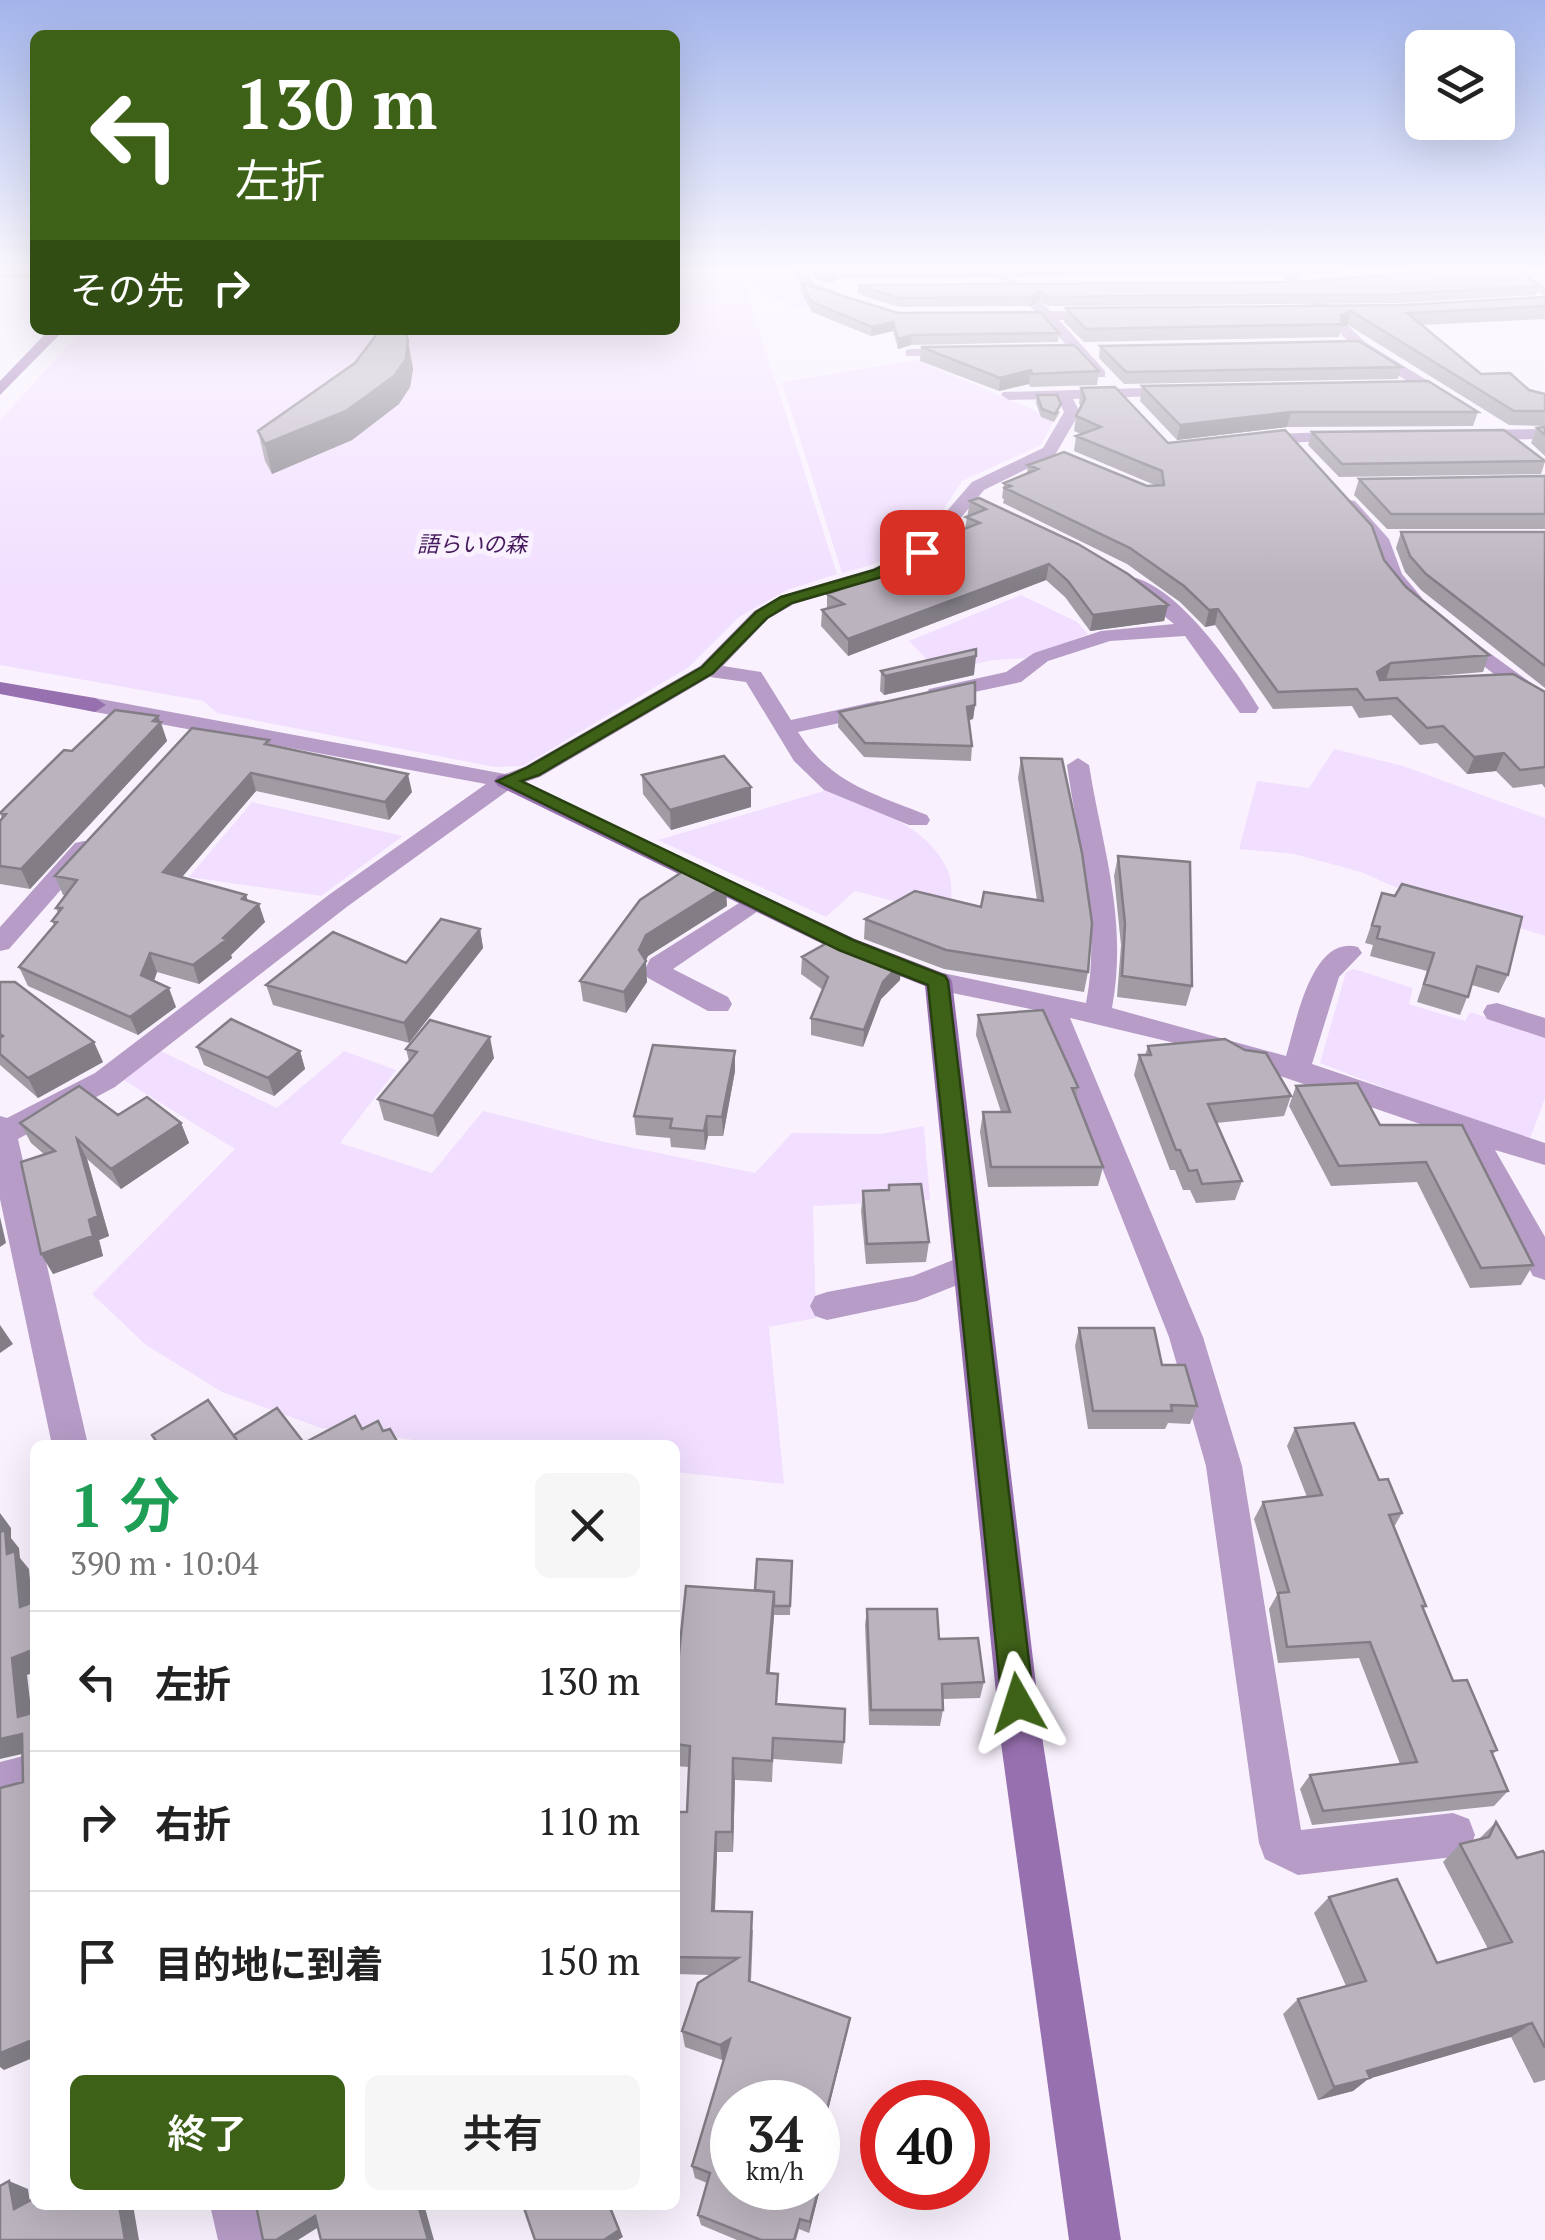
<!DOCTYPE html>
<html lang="ja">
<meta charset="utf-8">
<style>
:root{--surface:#fff;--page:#f6f6f6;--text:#222;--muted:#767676;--line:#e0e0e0;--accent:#3e6118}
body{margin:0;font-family:"PT Serif","Noto Sans JP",serif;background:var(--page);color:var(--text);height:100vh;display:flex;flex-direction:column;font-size:38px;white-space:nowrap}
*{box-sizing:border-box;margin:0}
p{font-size:32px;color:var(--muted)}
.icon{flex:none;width:55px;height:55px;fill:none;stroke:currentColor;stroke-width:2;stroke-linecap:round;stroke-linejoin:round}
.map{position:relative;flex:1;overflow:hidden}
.details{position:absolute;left:30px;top:1440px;width:650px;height:770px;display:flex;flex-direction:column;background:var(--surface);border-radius:15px;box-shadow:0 10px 40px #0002}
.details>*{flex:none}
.banner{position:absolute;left:30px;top:30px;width:650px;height:305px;border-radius:15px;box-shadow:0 10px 40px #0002;background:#3e6118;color:#fff;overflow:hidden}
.tools{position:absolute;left:1405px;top:30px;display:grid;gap:20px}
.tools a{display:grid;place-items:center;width:110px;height:110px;border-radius:15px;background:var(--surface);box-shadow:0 10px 40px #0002;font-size:50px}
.speed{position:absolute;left:710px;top:2080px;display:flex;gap:20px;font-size:50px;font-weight:700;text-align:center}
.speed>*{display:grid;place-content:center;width:130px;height:130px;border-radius:50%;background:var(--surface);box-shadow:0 10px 40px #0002;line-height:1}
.speed small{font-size:25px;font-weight:400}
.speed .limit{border:15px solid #d22;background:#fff;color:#111}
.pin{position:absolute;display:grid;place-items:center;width:85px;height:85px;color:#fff;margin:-42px;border-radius:20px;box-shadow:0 5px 15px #0006}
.me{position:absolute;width:110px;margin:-55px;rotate:354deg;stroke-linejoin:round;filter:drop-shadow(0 0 8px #0008)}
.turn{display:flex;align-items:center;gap:35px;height:210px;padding:0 40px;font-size:45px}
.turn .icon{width:130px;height:130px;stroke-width:2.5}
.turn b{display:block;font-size:70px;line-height:85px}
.then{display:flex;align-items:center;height:95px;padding:0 40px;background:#0003;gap:20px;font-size:38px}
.round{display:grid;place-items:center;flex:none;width:105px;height:105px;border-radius:15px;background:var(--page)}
.head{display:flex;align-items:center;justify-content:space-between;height:170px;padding:0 40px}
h1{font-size:60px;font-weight:600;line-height:75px;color:#1e9e55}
.button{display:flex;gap:20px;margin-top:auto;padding:20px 40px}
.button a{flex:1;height:115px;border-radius:15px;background:var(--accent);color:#fff;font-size:40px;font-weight:600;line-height:115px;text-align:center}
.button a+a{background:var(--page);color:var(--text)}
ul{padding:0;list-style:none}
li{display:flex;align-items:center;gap:30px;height:140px;padding:0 40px;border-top:2px solid var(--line)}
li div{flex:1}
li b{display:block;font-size:38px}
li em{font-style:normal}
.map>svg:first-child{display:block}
</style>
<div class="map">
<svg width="1545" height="2240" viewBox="0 0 1545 2240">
<rect width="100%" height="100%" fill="#f9f2fe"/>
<path fill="#f2dfff" d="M675,271H740L837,574L787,590L739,617L689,667L523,766L495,767L217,713L203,701L0,665V420L83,330H675Z
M743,271H796L802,284L856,304L794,307L749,287Z
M916,360L1055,419L1041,445L962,481L943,510L900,551L871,565L842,573L782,382Z
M1021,595L1077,622L1088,634L1027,658L993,660L939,672L909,641Z
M1334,749L1403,766L1545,818V936L1402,890L1361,872L1294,854L1239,849L1257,781L1309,788Z
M827,790C870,808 928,824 948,871C953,882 951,899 952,910L943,914L855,891L826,917L658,840Z
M252,802L403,836L321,896L189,877Z
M1354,969L1413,988L1409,1004L1465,1021L1470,1012L1545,1036V1098L1530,1139L1481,1125L1320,1063L1346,972Z
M161,1051L277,1108L344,1051L396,1070L340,1143L432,1173L483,1111L605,1142L755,1173L792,1133L881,1134L924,1126L930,1200L813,1206L816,1318L769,1327L784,1484L675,1472V1445H453L321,1428L222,1392L146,1345L92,1294L235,1149L122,1079Z"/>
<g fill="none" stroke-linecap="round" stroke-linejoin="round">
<path fill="#b69cc7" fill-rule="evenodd" d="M794,271H808L814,283L849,297L842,301L803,289Z
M990,271H1005L1051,311L1109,312V318L1104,319L1059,320L1105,371V377H1095L1044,320L1000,319L998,316L1005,312L1035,311Z
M1276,271H1291L1365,342L1459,400V406H1447L1355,348Z
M1506,271H1522L1545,286V296Z
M911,349L962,348L969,352L962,356H906V350Z
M1179,387L1187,392L1185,395L1073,399L1080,412L1055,455L984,490L929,556L886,577L794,604L768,619L723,666L761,672L791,720L878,701L886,703L889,708L886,713L798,732C831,784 873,793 927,815L930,820L927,825H909L824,790L794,761L746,682L710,677L540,777L514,786L348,906L115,1087L18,1139L88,1445H52L0,1199V1116L7,1118L95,1073L330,894L486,784L95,712L87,710L84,705L87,700L95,698L505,774L524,767L700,666L754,611L780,596L872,569L915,548L972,482L1043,448L1064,412L1058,399L1009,400L1001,395L1003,392Z
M1545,429V439L1473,440L1465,435L1473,430Z
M1352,431L1360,436L1358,439L1253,445L1245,440L1253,435Z
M1349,500L1355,501L1389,539L1402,574L1422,598L1419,602H1405L1383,575L1371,541L1340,505Z
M1136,578C1182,592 1235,668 1259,708L1256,713H1240L1185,636L1110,641L1048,661L1021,682L937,700L926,694L929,689L1006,672L1034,653L1101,631L1174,624L1129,588V580Z
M1455,628L1545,693V710L1537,708L1448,638V630Z
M1078,758L1089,765C1103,851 1128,920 1112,1008L1286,1056C1296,1024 1311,934 1358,947L1362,953L1339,977L1312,1064L1545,1143V1165L1495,1150L1545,1237V1280L1533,1276L1458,1137L1204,1050L1070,1018L1203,1337L1242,1466L1301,1830L1453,1813L1469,1819L1475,1835L1469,1851L1453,1857L1298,1875L1265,1859L1259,1843L1206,1466L1169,1337L1040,1011L938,990L928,987L924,981L928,975L938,972L1086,1003C1102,922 1078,845 1067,765Z
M84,841L93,843L96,848L93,853L9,949L0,951V927L75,843Z
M755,893L768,901L764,907L673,969L728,997L732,1004L728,1011H708L648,978L644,972L650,959Z
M1497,1003L1545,1018V1038L1487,1019L1483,1012L1487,1005Z
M968,1254L980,1258L984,1267L980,1276L917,1301L827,1320L815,1316L810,1306L815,1296L827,1292L913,1276Z
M35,1753V1795L0,1806V1762Z
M210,2205H262L270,2240H218Z"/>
<path fill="#9770af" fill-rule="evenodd" d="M49,330H64L0,395V381Z
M0,682L95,698L106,705L95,712L0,694Z
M506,774L855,939L948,975L952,981L1043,1743L1121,2240H1069L1001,1743L925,986L837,951L498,786L494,781L498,776Z"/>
</g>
<path fill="#a19ba4" d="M0,271H35V274L26,279L0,277Z
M811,271H1347L1295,275L839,278L829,284L817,280Z
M1297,282L1539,286L1536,295L1398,303L1048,306L1039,301L1031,306L899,307L858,294V285Z
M801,283L898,313L1059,333L1058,342L911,345L898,349L893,331L871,336L812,312L801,292Z
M1545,297V319L1422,325L1481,374L1545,394V426L1509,425L1348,325L1341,327L1339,337L1084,342L1064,322L1066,308L1402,305Z
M365,330H529L506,335H406L413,369L410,387L399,404L352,440L272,474L265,461L258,431L355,363L379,332Z
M1100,346L1401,367L1398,379L1124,384L1099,358Z
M921,347L1099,371L1097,385L1030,387L1029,384L999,391L920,361Z
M1142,386L1478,412L1473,426L1287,427L1177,440L1140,401Z
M1081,388L1168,443L1384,560L1406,587L1489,655L1483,672L1402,679L1545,692V788L1542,784L1513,788L1496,771L1467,774L1437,743L1420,745L1391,715L1359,718L1352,706L1273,709L1215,625L1205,627L1180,602L1127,564L1003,503L1004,499L1002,498L1004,483L1027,474L1028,465L1147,486H1157L1074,451L1076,436L1081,434L1074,431L1076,416L1081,407L1079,403Z
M1037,395L1060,412L1054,422L1041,417L1036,403Z
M1545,427V456L1531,443L1537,428Z
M1312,432L1545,461V462L1541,474L1339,477L1308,445Z
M1545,476V529H1387L1354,495L1359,479Z
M970,501L1168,605L1164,621L1090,631L1065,597L1046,580L848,656L821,626L822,610L827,608V594L917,561L918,552L935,546V540L965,529Z
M1401,532H1545V688L1421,590L1405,572L1396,548Z
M881,671L974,675L884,695L880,691Z
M975,705L973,719L969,720L972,746L971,761L864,757L838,727L839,712Z
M161,722L167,741L30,889L0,884V821L2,819L0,813L72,751Z
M269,740L271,745L412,792L389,820L256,791L182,877L246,895L248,901L265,922L231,955L232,958L199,984L157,972L154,981L176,1007L138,1035L28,986L19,967L54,925L52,921L58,913L56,908L66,895H63L55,876Z
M1021,758L1088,972L1084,992L944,969L864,939L865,919L1037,900L1018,778Z
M642,775L751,807L671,830L643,794Z
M1118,856L1192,986L1186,1006L1117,997L1121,945L1114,876Z
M1382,893L1508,975L1499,993L1472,985L1460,1015L1417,1002L1427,971L1370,956L1373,945L1365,943Z
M727,906L648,956L645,961L647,982L626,1013L583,1001L580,981Z
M480,929L483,948L409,1043L273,1005L266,985L406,963Z
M802,957L901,963L900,980L881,999L863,1047L811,1035V1018L823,990L801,974Z
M0,982L103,1062L38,1098L0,1065Z
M978,1015L1078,1087L1076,1098L1103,1167L1098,1186L988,1187L980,1132L983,1112H1001L976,1035Z
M1148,1046L1291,1096L1284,1116L1216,1123L1242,1181L1235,1200L1196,1203L1190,1190H1183L1175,1170H1170L1134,1075L1139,1055H1145Z
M197,1047L300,1051L305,1069L274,1096L204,1065Z
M406,1049L494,1058L438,1137L384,1120L378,1099L409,1061Z
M735,1071L723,1136H708L705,1150L671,1147L670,1138L636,1135L634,1116Z
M1296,1086L1380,1125H1462L1533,1265L1521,1285L1470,1288L1417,1182L1331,1186L1289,1106Z
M118,1115L181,1123L189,1143L121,1189L87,1159L109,1236L99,1240L103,1256L53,1274L45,1155L31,1143L20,1123Z
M863,1191L929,1242L926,1262L866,1264L861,1211Z
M1079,1328L1162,1365L1197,1406L1190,1424L1168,1423L1165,1429H1088L1075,1346Z
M1295,1428L1379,1480L1402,1513L1394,1527L1426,1606L1423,1609L1453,1681L1497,1750L1492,1755L1508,1791L1494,1806L1312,1825L1300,1789L1310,1775L1400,1764L1359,1658L1278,1663L1269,1609L1277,1595L1254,1519L1263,1502L1307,1497L1287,1446Z
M792,1561L790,1615H774L769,1674L777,1704L844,1742L842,1764L773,1759L772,1782L735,1780L733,1852H717L715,1911L753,1930L751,1982L850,2018L847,2033L822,2134L832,2137L809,2233L799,2229L796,2240H737L701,2225L698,2215L707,2183L695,2178L692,2166L724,2059L722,2060L685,2047L682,2031L710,1975L675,1974V1812H687L689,1767L675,1766V1692L755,1590Z
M867,1609L939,1639L984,1682L980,1698L943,1699V1710L940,1726L869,1725L865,1625Z
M1496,1822L1517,1858L1545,1854V2080L1534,2083L1511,2037L1368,2079L1353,2091L1318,2100L1283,2014L1298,1999L1346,1986L1314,1913L1329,1897L1437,1963L1488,1949L1443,1862L1460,1844L1478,1840Z"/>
<path fill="#837e86" d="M23,271H35V274L26,279Z
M836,271H839V278L829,284V275Z
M1296,271H1347L1295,275Z
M1040,292L1039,301L1031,306L1032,297Z
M1351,311L1348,325L1341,327V315Z
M893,322V331L871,336L872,327Z
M505,330H529L506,335Z
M912,335L911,345L898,349V339Z
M408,341L413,369L410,387L399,404L352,440L272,474L265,444Z
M1031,370L1029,384L999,391L1000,378Z
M1291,412L1287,427L1177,440L1180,425Z
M1049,564L1046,580L848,656V639Z
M1168,605L1164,621L1090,631L1093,615Z
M1218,609L1215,625L1205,627L1209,610Z
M976,656L974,675L884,695L885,676Z
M1391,663L1386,680L1371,689L1377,672Z
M975,705L973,719L965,721L967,707Z
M158,716L167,741L30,889L21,869Z
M1504,753L1496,771L1467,774L1474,757Z
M251,773L256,791L170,891L163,872Z
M408,774L412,792L389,820L385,802Z
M751,787V807L671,830L670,810Z
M726,885L727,906L648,956L644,964L646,961L647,982L626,1013L624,992L639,950L646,935Z
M246,895L251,912L259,904L265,922L231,955L232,958L199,984L193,965L223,938L242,899Z
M480,929L483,948L409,1043L404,1023Z
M150,953L157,972L149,994L141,975Z
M901,963L900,980L881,999L863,1047L864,1030L883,982Z
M169,988L176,1007L138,1035L130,1017Z
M490,1037L494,1058L438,1137L433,1116Z
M94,1042L103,1062L38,1098L28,1078Z
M300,1051L305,1069L274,1096L268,1078Z
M735,1051V1071L723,1136L722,1117Z
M707,1116L708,1136L705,1150L704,1131Z
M181,1123L189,1143L121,1189L111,1169Z
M77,1139L87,1159L109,1236L99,1240L103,1256L53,1274L41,1254L89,1220Z
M0,1217L6,1243L0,1247Z
M0,1325L13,1344L0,1353Z
M0,1513L11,1528V1538L19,1548L20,1558L29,1569L34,1624L20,1607L7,1554L0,1535Z
M774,1592V1616L768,1696L767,1673Z
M35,1649V1672L27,1675L34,1733L18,1717L12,1658Z
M22,1734L35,1751L0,1759V1739Z
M733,1758L735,1780L733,1852L732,1832Z
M716,1832L717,1852L714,1930L712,1911Z
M850,2018L847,2033L819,2146L821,2133Z
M1532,2023L1511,2037L1368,2079L1353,2091L1318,2100L1334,2087L1367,2071Z
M35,2039V2057L4,2070L0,2067V2053Z
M730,2039L731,2054L722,2060L720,2045Z
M832,2137L830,2150L809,2233L810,2222Z
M9,2181L28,2189L32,2217L14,2209Z
M119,2205H133L139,2240H125Z
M418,2205H430L425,2208L434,2240H428Z
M610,2205L623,2237L618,2240H604Z
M315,2216L325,2223L298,2240H276Z"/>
<path fill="#bbb4bf" stroke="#837e86" stroke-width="2.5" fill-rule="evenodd" d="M817,271H836L829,275Z
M1435,271H1519L1539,286L1400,294L1049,297L1040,292L1032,297L899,298L858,285L1297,282Z
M801,283L898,313L1040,312L1059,333L912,335L898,339L893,322L872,327L812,302Z
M1545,297V306L1407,313L1481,374L1510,373L1529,390L1545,394V411H1514L1351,311L1341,315L1342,324L1086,329L1066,308L1402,305Z
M380,330H405L408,341L406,359L394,376L346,411L265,444L258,431L355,363Z
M1359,341L1401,367L1126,372L1100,346Z
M1074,345L1099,371L1032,374L1031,370L1000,378L921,347Z
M1428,381L1478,412H1291L1180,425L1142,386Z
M1115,387L1168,443L1285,430L1372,526L1384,560L1406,587L1489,655L1391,663L1377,672L1380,680L1513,674L1545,692V767L1520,770L1504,753L1474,757L1443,726L1427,728L1397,698L1365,700L1357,689L1278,692L1218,609L1209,610L1184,586L1130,548L1005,488L1011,486L1004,483L1038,469L1028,465L1064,452L1147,486L1164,485L1162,471L1076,436L1101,427L1076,416L1085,399L1081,388Z
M1037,395H1057L1061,404L1055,414L1042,409Z
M1545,427V435L1537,428Z
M1504,430L1545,461L1342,464L1312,432Z
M1545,476V514H1391L1359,479Z
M979,498L1078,544L1128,574L1168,605L1093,615L1068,581L1049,564L848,639L822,610L844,604L827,594L927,558L918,552L940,544L935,540L980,523L966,517L986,509L970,501Z
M1401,532H1545V666L1426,574L1410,556Z
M976,649V656L885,676L881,671Z
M975,682V705L967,707L972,746L865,743L839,712Z
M115,710L158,716L153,721L161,722L21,869L0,866V821L6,814L0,813L64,750L72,751Z
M192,728L269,740L265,744L408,774L385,802L251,773L163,872L246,895L242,899L259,904L223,938L226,940L193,965L150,953L141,975L169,988L130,1017L19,967L57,922L52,921L62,908H56L77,880L55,876Z
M724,756L751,787L670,810L642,775Z
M1021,758L1062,759L1082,853L1092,923L1088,972L946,950L865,919L915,891L981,907L984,892L1043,901Z
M1118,856L1190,862L1192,986L1122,976L1125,924Z
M691,866L726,885L646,935L639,950L646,961L624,992L580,981L640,900Z
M1402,884L1522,917L1508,975L1477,966L1468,997L1424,984L1434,953L1377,938L1380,927L1372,925L1382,893L1395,896Z
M441,919L480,929L404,1023L266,985L333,932L406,963Z
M836,938L901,963L883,982L864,1030L811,1018L828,977L802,957Z
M0,982H15L94,1042L28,1078L0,1054V1038L3,1036L0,1034Z
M1043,1010L1078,1087L1072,1088L1103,1167H991L983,1112H1010L978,1015Z
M231,1019L300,1051L268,1078L197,1047Z
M430,1020L490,1037L433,1116L378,1099L417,1052L406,1049Z
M1225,1039L1245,1050L1266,1053L1291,1096L1208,1104L1242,1181L1202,1184L1197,1170L1189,1171L1180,1150H1176L1139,1055H1151L1148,1046Z
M653,1045L735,1051L722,1117L707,1116L704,1131L670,1128L672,1119L634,1116Z
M1357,1083L1380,1125H1462L1533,1265L1481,1268L1426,1162L1339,1166L1296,1086Z
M79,1086L118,1115L147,1097L181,1123L111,1169L77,1139L98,1216L89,1220L93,1236L41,1254L21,1162L55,1151L20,1123Z
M921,1184L929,1242L867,1244L863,1191L889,1190V1185Z
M1079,1328H1154L1162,1365H1185L1197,1406L1171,1405L1172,1411H1093Z
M208,1400L238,1442L234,1435L277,1408L304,1443L355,1416L362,1429L378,1421L383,1431L390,1429L399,1445H159L152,1435Z
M1354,1423L1379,1480L1388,1479L1402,1513L1389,1515L1426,1606H1422L1453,1681L1467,1680L1497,1750L1491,1751L1508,1791L1323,1811L1310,1775L1417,1762L1370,1642L1287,1647L1278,1593L1289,1592L1263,1502L1322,1495L1295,1428Z
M5,1530L7,1554L15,1551L20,1607L33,1602L35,1618V1649L12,1658L18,1717L35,1712V2039L0,2053V1788L23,1782L22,1734L0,1739V1532Z
M757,1559L792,1561L790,1606H774V1592L755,1590Z
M686,1586L774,1592L767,1673L778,1674L776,1704L845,1709L844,1742L773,1738L772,1761L733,1758L732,1832H716L712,1911L752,1912L749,1981L850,2018L821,2133L832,2137L810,2222L800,2219L794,2240H761L698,2215L710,2173L692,2166L730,2039L720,2045L682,2031L698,1983L738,1958L675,1957V1812H687L690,1746L675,1744V1692ZM732,2102H818V2188H732Z
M867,1609H937L939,1639L978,1638L984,1682L942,1684L943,1710H871Z
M1496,1822L1517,1858L1543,1851L1545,1854V2048L1532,2023L1367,2071L1370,2078L1334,2087L1298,1999L1366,1981L1329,1897L1397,1879L1437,1963L1512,1942L1460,1844L1489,1837Z
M9,2181L14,2209L35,2198V2205H119L125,2240H0V2186Z
M256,2205H418L428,2240H321L315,2216L276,2240H263Z
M523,2205H609L619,2230L604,2240H535Z"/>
<linearGradient id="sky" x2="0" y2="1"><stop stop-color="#a2b4eb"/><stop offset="0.46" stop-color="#fcf9ff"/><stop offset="1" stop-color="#fcf9ff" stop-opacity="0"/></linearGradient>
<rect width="1545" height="585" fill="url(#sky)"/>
<path fill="#3e6118" stroke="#283f10" stroke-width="2.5" d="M916,549L929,552L885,576L792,603L767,618L713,673L539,775L521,781L853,940L945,976L948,981L1034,1703L1029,1714L1018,1719L1007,1714L1002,1703L928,985L839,950L497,781L526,768L702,667L756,612L781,597L874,570Z"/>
<g text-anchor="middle" stroke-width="10" stroke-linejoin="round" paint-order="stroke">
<g font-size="22" font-style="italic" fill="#46195d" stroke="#f9f2fe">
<text x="472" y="552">語らいの森</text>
</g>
</g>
</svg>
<div class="tools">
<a><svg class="icon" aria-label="layers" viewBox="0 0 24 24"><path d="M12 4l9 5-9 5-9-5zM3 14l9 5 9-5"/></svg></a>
</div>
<div class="speed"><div>34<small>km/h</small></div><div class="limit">40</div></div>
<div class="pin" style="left:922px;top:552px;background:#d93025"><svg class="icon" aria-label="arrive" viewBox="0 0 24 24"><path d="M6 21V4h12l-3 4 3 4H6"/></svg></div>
<svg class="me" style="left:1018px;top:1703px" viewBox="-20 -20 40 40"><path d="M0-17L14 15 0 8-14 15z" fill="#3e6118" stroke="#fff" stroke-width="4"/></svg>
<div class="banner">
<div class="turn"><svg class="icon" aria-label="left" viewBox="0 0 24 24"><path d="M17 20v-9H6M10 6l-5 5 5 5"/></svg><div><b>130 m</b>左折</div></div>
<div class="then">その先<svg class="icon" aria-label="right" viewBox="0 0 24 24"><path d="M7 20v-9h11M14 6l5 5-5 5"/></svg></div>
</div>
<section class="details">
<div class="head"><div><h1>1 分</h1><p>390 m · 10:04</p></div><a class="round"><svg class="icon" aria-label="close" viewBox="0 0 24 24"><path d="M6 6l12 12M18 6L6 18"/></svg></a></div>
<ul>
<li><svg class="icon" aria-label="left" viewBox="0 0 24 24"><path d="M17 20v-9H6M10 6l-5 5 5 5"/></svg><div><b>左折</b></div><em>130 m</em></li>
<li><svg class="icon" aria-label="right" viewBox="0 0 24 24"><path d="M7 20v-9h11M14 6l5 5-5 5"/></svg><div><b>右折</b></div><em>110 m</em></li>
<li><svg class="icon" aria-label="arrive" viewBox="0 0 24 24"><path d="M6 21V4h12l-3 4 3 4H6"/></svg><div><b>目的地に到着</b></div><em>150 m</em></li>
</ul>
<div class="button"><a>終了</a><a>共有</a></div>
</section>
</div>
